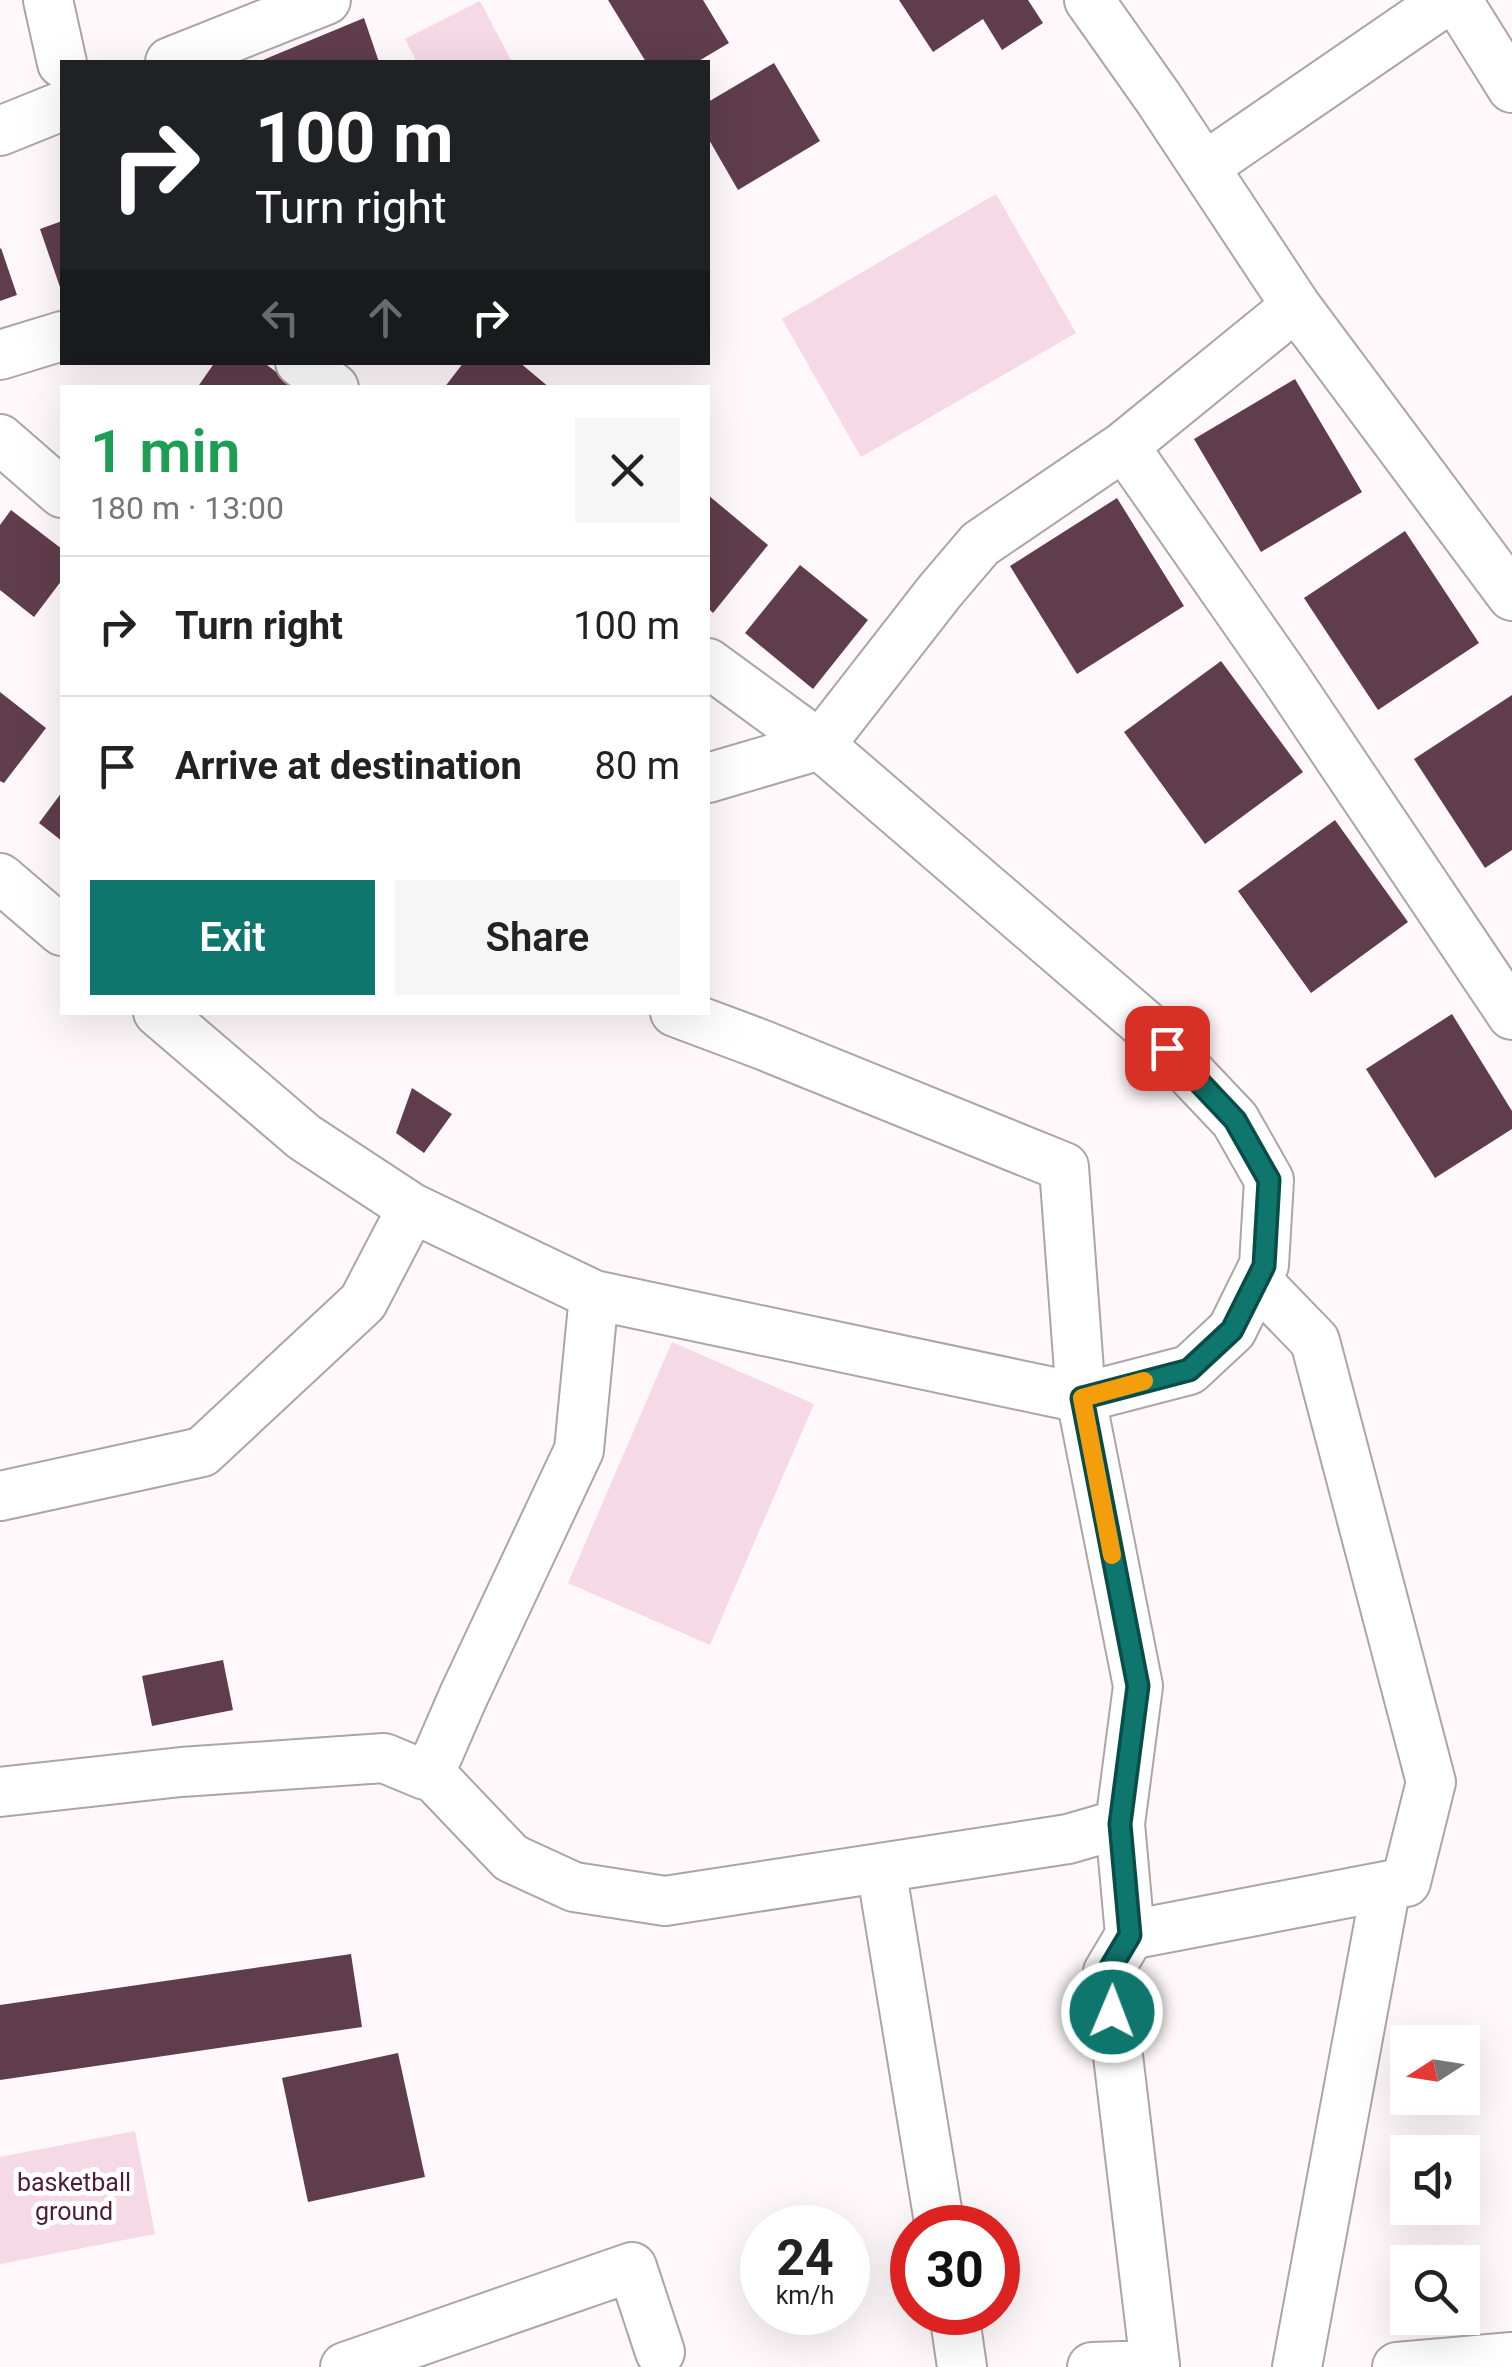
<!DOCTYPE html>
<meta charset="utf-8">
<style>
:root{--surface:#fff;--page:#f6f6f6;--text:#222;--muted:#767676;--line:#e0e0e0;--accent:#0f766e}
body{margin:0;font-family:Roboto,sans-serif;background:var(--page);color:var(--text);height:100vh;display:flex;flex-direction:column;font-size:38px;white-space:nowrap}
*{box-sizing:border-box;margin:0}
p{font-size:32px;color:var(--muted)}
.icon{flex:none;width:55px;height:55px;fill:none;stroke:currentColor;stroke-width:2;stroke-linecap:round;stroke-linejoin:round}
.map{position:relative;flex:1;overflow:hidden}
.sheet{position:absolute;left:60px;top:385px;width:650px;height:630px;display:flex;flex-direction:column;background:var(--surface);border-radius:0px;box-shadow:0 10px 40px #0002}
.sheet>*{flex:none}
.hud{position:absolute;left:60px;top:60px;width:650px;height:305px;border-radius:0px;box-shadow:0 10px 40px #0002;background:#202124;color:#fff;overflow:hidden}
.needle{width:65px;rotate:258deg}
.buttons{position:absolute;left:1390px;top:2025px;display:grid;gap:20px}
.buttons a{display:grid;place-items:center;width:90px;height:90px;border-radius:0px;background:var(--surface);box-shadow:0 10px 40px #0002;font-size:50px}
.speed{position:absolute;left:740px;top:2205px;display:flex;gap:20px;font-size:50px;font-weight:700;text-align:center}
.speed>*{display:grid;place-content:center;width:130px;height:130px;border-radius:50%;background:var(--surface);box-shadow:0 10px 40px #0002;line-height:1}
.speed small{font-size:25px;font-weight:400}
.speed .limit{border:15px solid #d22;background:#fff;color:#111}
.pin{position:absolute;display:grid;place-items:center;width:85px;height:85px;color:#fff;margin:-42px;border-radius:20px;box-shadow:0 5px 15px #0006}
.me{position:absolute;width:110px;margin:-55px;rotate:1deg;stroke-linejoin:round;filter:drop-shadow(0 0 8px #0008)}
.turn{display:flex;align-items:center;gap:35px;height:210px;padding:0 30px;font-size:45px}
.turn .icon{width:130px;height:130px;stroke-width:2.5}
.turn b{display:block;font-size:70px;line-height:85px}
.lanes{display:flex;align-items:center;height:95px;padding:0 30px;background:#0003;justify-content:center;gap:50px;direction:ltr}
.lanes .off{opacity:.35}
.round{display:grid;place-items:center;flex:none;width:105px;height:105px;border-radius:0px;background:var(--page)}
.head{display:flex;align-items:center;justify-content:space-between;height:170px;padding:0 30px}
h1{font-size:60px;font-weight:600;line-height:75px;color:#1e9e55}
.button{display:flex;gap:20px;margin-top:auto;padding:20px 30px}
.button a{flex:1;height:115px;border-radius:0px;background:var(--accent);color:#fff;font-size:40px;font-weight:600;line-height:115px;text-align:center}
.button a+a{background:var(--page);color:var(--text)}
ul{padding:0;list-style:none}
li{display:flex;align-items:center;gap:30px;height:140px;padding:0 30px;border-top:2px solid var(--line)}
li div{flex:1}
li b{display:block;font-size:38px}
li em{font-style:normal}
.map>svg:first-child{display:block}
</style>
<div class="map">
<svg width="1512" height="2367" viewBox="0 0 1512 2367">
<rect width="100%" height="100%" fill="#fef8fa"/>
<path fill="#f5d9e4" d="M480,1L512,62H417L405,39Z
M996,194L1076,333L861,457L782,319Z
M672,1342L814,1404L710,1645L568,1583Z
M135,2131L155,2234L0,2264V2157Z"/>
<path fill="#603d4c" d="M608,0H703L729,43L697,62H646Z
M899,0H1028L1043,23L1002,50L983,19L933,52Z
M364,18L379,62H258Z
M774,63L820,141L738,190L708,138V102Z
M62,221V293L40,229Z
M1,248L17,295L0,301V249Z
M215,362H263L292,384L290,388H197Z
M464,362H519L550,388H444Z
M1295,379L1362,492L1261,552L1194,439Z
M708,495L768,545L713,613L708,608Z
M1117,498L1184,606L1077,674L1010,566Z
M11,510L62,549V580L34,617L0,590V525Z
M1405,531L1479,643L1378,710L1304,598Z
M800,565L868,620L813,689L745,633Z
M1221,661L1303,772L1205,844L1124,732Z
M0,692L46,728L4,783L0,781Z
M1512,695V850L1485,868L1414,759Z
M62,792V841L39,823Z
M1335,820L1408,922L1311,993L1238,891Z
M1452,1014L1512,1111V1129L1435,1178L1366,1069Z
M412,1088L452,1114L424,1153L396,1133Z
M223,1660L233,1710L152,1726L142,1676Z
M351,1954L362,2027L0,2080V2005Z
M398,2053L425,2177L308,2202L282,2078Z"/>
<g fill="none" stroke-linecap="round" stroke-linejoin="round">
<g stroke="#ada4a7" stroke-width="52">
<path id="minor" d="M48,0L62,63
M1089,0L1159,99L1296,306L1512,596
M1457,0L1512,88
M170,62L326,0
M0,131L62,106
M1204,167L1447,0
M0,355L62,336
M300,362L334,388
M0,439L62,493
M1124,446L1285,677L1512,1015
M708,663L820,745
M708,778L820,745
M0,878L62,931
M158,1012L304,1137L412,1208L594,1295L579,1450L463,1697L430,1773L511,1858L574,1887L665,1901L1068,1839L1120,1824
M594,1295L1081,1398L1064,1167L763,1045L675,1012
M0,1496L202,1452L363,1302L412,1208
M0,1792L181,1772L384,1758L425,1775L430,1773
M881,1868L940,2228
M1130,1935L1120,1824L1138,1686L1081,1398L1189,1370L1232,1330L1264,1265L1269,1180L1235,1120L1144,1024L820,745L940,591L980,544L1124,446L1296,306
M954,2312L962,2367
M345,2367L632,2267L660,2352
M1092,2367L1155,2365L1108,1972L1130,1935L1406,1882L1431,1782L1315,1341L1257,1281
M1297,2367L1386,1886
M1397,2367L1512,2357"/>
</g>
<use href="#minor" stroke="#fff" stroke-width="48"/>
</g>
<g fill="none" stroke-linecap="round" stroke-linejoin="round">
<g stroke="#0a4d48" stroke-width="25">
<path id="route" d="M1112,2012L1108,1972L1130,1935L1120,1824L1138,1686L1082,1398L1189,1370L1232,1330L1264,1266L1269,1180L1235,1120L1167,1048"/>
</g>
<use href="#route" stroke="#0f766e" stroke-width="18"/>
<path stroke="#f59e0b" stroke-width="18" d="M1112,1555L1082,1398L1144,1381"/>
</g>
<g text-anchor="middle" stroke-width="10" stroke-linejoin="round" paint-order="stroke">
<g font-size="25" fill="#501d36" stroke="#fff">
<text x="74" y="2191">basketball<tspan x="74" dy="29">ground</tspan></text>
</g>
</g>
</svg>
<div class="buttons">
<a><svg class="needle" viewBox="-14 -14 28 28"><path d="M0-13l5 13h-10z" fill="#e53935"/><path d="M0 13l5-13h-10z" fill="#767676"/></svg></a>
<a><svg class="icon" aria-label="sound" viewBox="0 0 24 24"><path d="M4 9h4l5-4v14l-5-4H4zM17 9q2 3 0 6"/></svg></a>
<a><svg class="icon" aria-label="search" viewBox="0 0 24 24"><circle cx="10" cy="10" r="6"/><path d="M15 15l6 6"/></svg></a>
</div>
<div class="speed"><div>24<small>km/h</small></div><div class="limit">30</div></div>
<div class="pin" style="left:1167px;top:1048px;background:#d93025"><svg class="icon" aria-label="arrive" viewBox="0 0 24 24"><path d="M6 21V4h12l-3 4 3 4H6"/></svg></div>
<svg class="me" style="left:1112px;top:2012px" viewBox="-20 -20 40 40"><circle r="17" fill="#0f766e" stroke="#fff" stroke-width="3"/><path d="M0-11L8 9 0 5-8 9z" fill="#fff"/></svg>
<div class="hud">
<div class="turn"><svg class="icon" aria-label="right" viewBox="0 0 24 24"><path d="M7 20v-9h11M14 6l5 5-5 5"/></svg><div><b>100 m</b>Turn right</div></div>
<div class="lanes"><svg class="icon off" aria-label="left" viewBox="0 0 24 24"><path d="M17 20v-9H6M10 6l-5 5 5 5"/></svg><svg class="icon off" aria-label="ahead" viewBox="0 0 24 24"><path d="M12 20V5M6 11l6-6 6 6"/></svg><svg class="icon" aria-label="right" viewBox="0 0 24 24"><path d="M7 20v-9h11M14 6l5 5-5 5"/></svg></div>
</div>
<section class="sheet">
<div class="head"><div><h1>1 min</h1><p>180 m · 13:00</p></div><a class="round"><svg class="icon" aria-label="close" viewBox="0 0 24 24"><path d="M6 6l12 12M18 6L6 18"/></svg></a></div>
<ul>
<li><svg class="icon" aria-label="right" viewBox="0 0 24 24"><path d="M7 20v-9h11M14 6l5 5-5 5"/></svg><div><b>Turn right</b></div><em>100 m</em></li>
<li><svg class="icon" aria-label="arrive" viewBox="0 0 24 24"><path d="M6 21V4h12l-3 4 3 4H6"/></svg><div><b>Arrive at destination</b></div><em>80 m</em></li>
</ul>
<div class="button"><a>Exit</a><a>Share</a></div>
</section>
</div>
